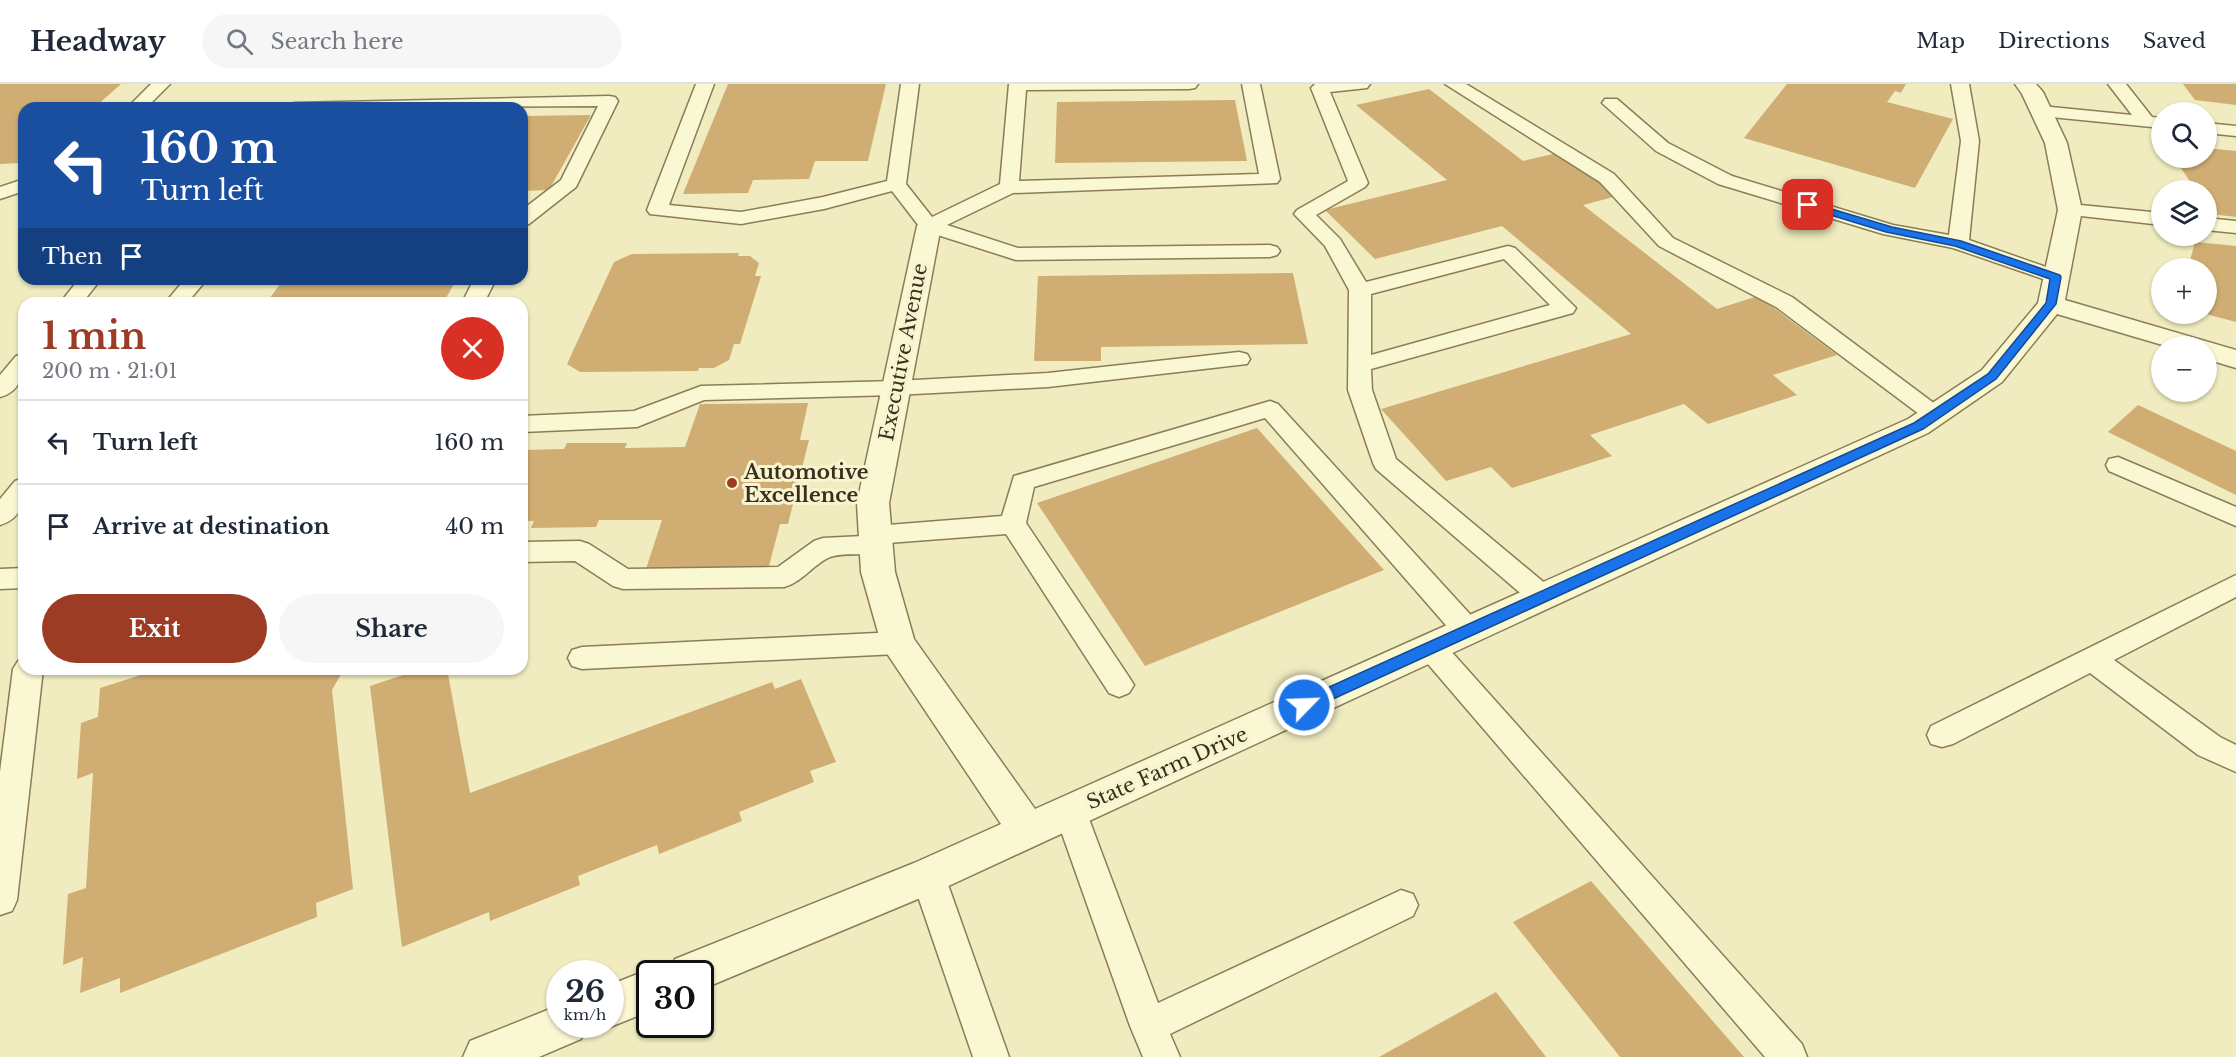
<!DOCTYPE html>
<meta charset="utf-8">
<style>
:root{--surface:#fff;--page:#f6f6f7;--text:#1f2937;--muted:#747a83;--line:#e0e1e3;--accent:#9c3c24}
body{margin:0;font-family:"Libre Baskerville",serif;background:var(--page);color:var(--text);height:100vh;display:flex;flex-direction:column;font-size:22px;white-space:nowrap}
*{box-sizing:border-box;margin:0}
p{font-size:20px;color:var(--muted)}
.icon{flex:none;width:33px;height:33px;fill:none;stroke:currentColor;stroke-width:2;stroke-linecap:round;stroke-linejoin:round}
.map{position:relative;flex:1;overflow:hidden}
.details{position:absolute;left:18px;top:213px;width:510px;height:378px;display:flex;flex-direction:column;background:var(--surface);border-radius:18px;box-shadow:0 2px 4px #0004}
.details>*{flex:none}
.top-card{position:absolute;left:18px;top:18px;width:510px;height:183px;border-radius:18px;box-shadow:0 2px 4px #0004;background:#1a4fa0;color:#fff;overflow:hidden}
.buttons{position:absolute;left:2151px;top:18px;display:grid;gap:12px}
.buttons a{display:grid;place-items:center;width:66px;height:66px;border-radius:50%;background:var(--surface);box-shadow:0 2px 4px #0004;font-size:30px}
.speed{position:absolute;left:546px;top:876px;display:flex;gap:12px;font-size:30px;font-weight:700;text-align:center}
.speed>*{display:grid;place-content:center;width:78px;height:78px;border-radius:50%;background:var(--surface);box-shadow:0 2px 4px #0004;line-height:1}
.speed small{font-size:15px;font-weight:400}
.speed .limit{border:3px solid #111;border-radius:9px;background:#fff;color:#111}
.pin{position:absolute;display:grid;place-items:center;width:51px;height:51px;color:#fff;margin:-26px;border-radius:12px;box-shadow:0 3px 9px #0006}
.me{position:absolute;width:66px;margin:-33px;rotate:66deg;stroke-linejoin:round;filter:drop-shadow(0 0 4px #0008)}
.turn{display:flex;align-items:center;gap:21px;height:126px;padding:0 24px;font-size:27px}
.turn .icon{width:78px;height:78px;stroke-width:2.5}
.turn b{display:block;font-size:42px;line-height:51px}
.then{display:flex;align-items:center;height:57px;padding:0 24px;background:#0003;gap:12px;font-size:22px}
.round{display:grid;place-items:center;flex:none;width:63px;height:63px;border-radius:32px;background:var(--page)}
.overview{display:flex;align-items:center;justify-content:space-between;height:102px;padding:0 24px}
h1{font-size:36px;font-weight:700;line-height:45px;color:var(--accent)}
.primary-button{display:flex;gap:12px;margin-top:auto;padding:12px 24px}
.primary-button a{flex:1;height:69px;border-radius:36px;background:var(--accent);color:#fff;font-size:24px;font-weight:700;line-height:69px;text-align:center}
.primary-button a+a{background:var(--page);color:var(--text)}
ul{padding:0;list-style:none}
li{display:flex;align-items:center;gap:18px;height:84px;padding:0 24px;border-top:2px solid var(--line)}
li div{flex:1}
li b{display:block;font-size:22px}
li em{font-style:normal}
header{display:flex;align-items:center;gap:36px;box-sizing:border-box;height:84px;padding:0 30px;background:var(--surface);border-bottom:2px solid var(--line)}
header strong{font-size:28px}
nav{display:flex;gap:33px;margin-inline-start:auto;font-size:21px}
.search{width:420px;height:54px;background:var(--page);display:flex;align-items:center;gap:15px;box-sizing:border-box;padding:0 21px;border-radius:33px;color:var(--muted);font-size:22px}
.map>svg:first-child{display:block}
</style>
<header>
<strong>Headway</strong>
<div class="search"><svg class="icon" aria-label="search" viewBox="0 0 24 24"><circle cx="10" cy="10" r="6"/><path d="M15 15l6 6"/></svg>Search here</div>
<nav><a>Map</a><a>Directions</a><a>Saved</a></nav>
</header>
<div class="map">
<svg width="2236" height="973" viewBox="0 0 2236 973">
<rect width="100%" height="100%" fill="#f0ecbf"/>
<path fill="#d0ad73" d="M0,0H121L94,24H24V77L21,79L0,80Z
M728,0H886L868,77H815L809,95L753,96L748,109L683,110Z
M1787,0H1906L1901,9L1895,7L1887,18L1953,35L1915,104L1744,54Z
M2183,0H2236V21L2195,16Z
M1429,5L1523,77L1561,68L1621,111L1583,121L1717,225L1758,212L1837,271L1773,291L1797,311L1708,340L1684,320L1590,351L1612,372L1512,404L1491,383L1446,397L1381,325L1631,250L1502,142L1375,175L1325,126L1447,96L1356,21Z
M1235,16L1247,77L1055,79L1057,18Z
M591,31L549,106L522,107V32Z
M2206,64L2236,67V133L2211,130L2206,123V106H2196L2174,74H2206Z
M2195,158L2236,162V238L2206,230V184H2188Z
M739,169L738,172H750L759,179L755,192H761L740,260H734L729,276L714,284H699L698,287L580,288L567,280L614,178L632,170Z
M1293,189L1308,260L1101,263V277H1034L1038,192Z
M284,195H457L443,219H266Z
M808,319L800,356H809L788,440H780L768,486L645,488L662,436H599L596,443L531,444L534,437H522V366L564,365L567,359H627L625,364L685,363L700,320Z
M2138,321L2236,367V411L2108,348Z
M1257,344L1384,486L1145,582L1037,419Z
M160,585H344L332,606L353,805L316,819L317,833L120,909V894L80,909L83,873L63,881L68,810L86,804L93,689L77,695L81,639L98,633L100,604Z
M421,585H447L470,709L772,598L775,605L801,595L836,678L810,687L814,698L739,728L742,737L659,770L657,761L578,792L580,801L490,837L489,828L402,863L370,602Z
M1591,797L1744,973H1620L1513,838Z
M1496,908L1546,973H1379Z"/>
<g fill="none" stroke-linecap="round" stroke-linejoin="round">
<g stroke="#8a7d57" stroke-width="3">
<path id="service" d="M151,0H170L146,24H127Z
M696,0H714L669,121L741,128L823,113L887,97L901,0H919L906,100L932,133L1000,100L1009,0H1198L1195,4L1189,5L1026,6L1019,97L1259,90L1242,0H1260L1280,95L1277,99L1013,109L947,141L1018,164L1270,161L1277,163L1280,167L1277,171L1270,173L1016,176L922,146L892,107L824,125L741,140L650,130L647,126Z
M1315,0H1370L1367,4L1330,8L1368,99L1365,103L1316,131L1340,155L1366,198L1508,162L1515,164L1576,224L1573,229L1371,285L1372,306L1396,375L1553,506L1557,513L1553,520L1543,523L1533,520L1376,385L1373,379L1348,306L1349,206L1325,162L1294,130L1297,126L1348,97L1311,4ZM1504,175L1550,221L1371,271V210Z
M1445,0H1466L1614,90L1673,154L1792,213L1943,326L1947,331L1943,336L1935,339L1927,336L1776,223L1659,162L1600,98Z
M1951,0H1969L1979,57L1969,156L2063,189L2067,193L2063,197L2056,199L2049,197L1953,164L1883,150L1718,100L1656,67L1602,19L1605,15H1617L1668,59L1732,92L1893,141L1949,151L1961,57Z
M2108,0H2126L2152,33L2162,34V44L2041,32L2035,31L2032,27L2035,23L2041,22L2132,31Z
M609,12L615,13L618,17L576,103L529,140L522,142V126L561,96L598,22L286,24L289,20L295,19Z
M2206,39L2236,42V52L2206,49Z
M24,95V107L0,115V103Z
M2070,120L2162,129V141L2063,130L2060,126L2063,122Z
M2206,134L2236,137V149L2206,146Z
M79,195H101L82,219H60Z
M185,195H207L187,219H165Z
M474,195H496L484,219H462Z
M1239,268L1247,270L1250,275L1247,280L1048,303L896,311L704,316L637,343L522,348V332L634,327L701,302L896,297L1048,289Z
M24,270C24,289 21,308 0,313V291L16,272Z
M1270,317L1278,320L1478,539L1482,547L1478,555L1468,558L1458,555L1265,334L1034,403L1026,439L1129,593L1134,601L1129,609L1119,613L1109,609L1006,450L888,459L885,468C869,473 842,467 828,474C812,482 802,498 784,503L623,505L613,502L575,477L522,478V458L580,457L589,460L628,485L778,483L814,457L823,454L863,452L866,444L875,442L1002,432L1014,392Z
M2118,373L2236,423V442L2109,387L2106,381L2109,375Z
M24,394C24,415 24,434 0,441V415L15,397Z
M24,484V504L0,505V485Z
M2236,491V513L2114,576L2220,653L2236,661V688L2198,671L2090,589L1953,660L1942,663L1931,660L1927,651L1931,642Z
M898,548L908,551L912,559L908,567L898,570L582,585L572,582L568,574L572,566L582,563Z
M1431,553L1441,556L1802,960L1807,973H1765L1421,572L1417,564L1421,556Z
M24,575V585H43L17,816L12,827L0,831V688L13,585L18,577Z
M1070,713L1081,717L1086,727L1158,919L1401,806L1413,810L1418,821L1413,832L1170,950L1180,973H1143L1130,942L1054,727L1059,717Z
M928,777L940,781L945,792L1009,973H973L911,792L916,781Z"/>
</g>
<g stroke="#8a7d57" stroke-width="3">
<path id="minor" d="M2015,0H2036L2043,8L2067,59L2082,126L2065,216L2236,266V284L2206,275V262H2166L2057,230L2002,298L1928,349L942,805L700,906V890H669L675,875L914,779L1001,740L886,568L881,559L861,488L857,419L917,142L920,137L929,135L938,137L941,142L889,419L895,488L914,555L1035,725L1908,335L1982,286L2038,219L2058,126L2045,59L2022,10Z
M650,885L661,890H650V927L610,943L603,940H610V901Z
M560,921V940H587L581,955L539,973H463L470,957Z"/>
</g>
<use href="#service" fill="#faf7d3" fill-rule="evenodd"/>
<use href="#minor" fill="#faf7d3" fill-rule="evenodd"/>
</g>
<path fill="#1a73e8" stroke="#114b97" stroke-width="1.5" d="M1808,118L1892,143L1961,157L2060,191L2061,193L2056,220L1996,295L1923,345L1309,626H1298L1296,621L1298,617L1914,339L1988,290L2046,219L2050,195L1955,162L1886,148L1804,123L1803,121Z"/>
<circle fill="#9c3c24" stroke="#f7f4cf" stroke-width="2" cx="732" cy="399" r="6"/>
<g text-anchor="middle" stroke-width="6" stroke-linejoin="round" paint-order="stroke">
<g font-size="20" fill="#38301c" stroke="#f7f4cf">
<text transform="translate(903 268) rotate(-79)" y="7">Executive Avenue</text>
<text transform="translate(1167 684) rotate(-24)" y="7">State Farm Drive</text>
</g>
<g font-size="20" font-weight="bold" fill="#38301c" stroke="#f7f4cf" text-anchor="start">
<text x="744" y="395">Automotive<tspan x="744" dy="23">Excellence</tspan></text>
</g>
</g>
</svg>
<div class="buttons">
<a><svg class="icon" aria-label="search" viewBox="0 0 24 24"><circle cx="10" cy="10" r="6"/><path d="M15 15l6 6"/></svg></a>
<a><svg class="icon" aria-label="layers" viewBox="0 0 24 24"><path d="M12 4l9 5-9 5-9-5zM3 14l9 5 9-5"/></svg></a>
<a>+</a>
<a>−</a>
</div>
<div class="speed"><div>26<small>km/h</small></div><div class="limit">30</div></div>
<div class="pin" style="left:1808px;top:121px;background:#d93025"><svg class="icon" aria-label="arrive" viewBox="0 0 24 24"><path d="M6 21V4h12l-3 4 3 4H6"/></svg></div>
<svg class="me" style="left:1304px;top:621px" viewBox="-20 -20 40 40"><circle r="17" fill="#1a73e8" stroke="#fff" stroke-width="3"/><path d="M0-11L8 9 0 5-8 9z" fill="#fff"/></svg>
<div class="top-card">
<div class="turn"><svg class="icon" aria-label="left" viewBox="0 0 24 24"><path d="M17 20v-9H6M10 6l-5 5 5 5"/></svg><div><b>160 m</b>Turn left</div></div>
<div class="then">Then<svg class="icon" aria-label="arrive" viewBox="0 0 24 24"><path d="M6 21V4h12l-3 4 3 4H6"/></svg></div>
</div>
<section class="details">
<div class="overview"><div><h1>1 min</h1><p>200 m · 21:01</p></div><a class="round" style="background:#d93025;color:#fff"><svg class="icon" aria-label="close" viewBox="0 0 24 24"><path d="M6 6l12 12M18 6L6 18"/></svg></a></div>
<ul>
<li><svg class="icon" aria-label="left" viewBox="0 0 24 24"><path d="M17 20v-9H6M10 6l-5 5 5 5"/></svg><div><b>Turn left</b></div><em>160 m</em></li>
<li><svg class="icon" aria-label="arrive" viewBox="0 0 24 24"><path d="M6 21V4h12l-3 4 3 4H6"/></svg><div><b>Arrive at destination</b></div><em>40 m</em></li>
</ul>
<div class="primary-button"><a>Exit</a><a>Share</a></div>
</section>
</div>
